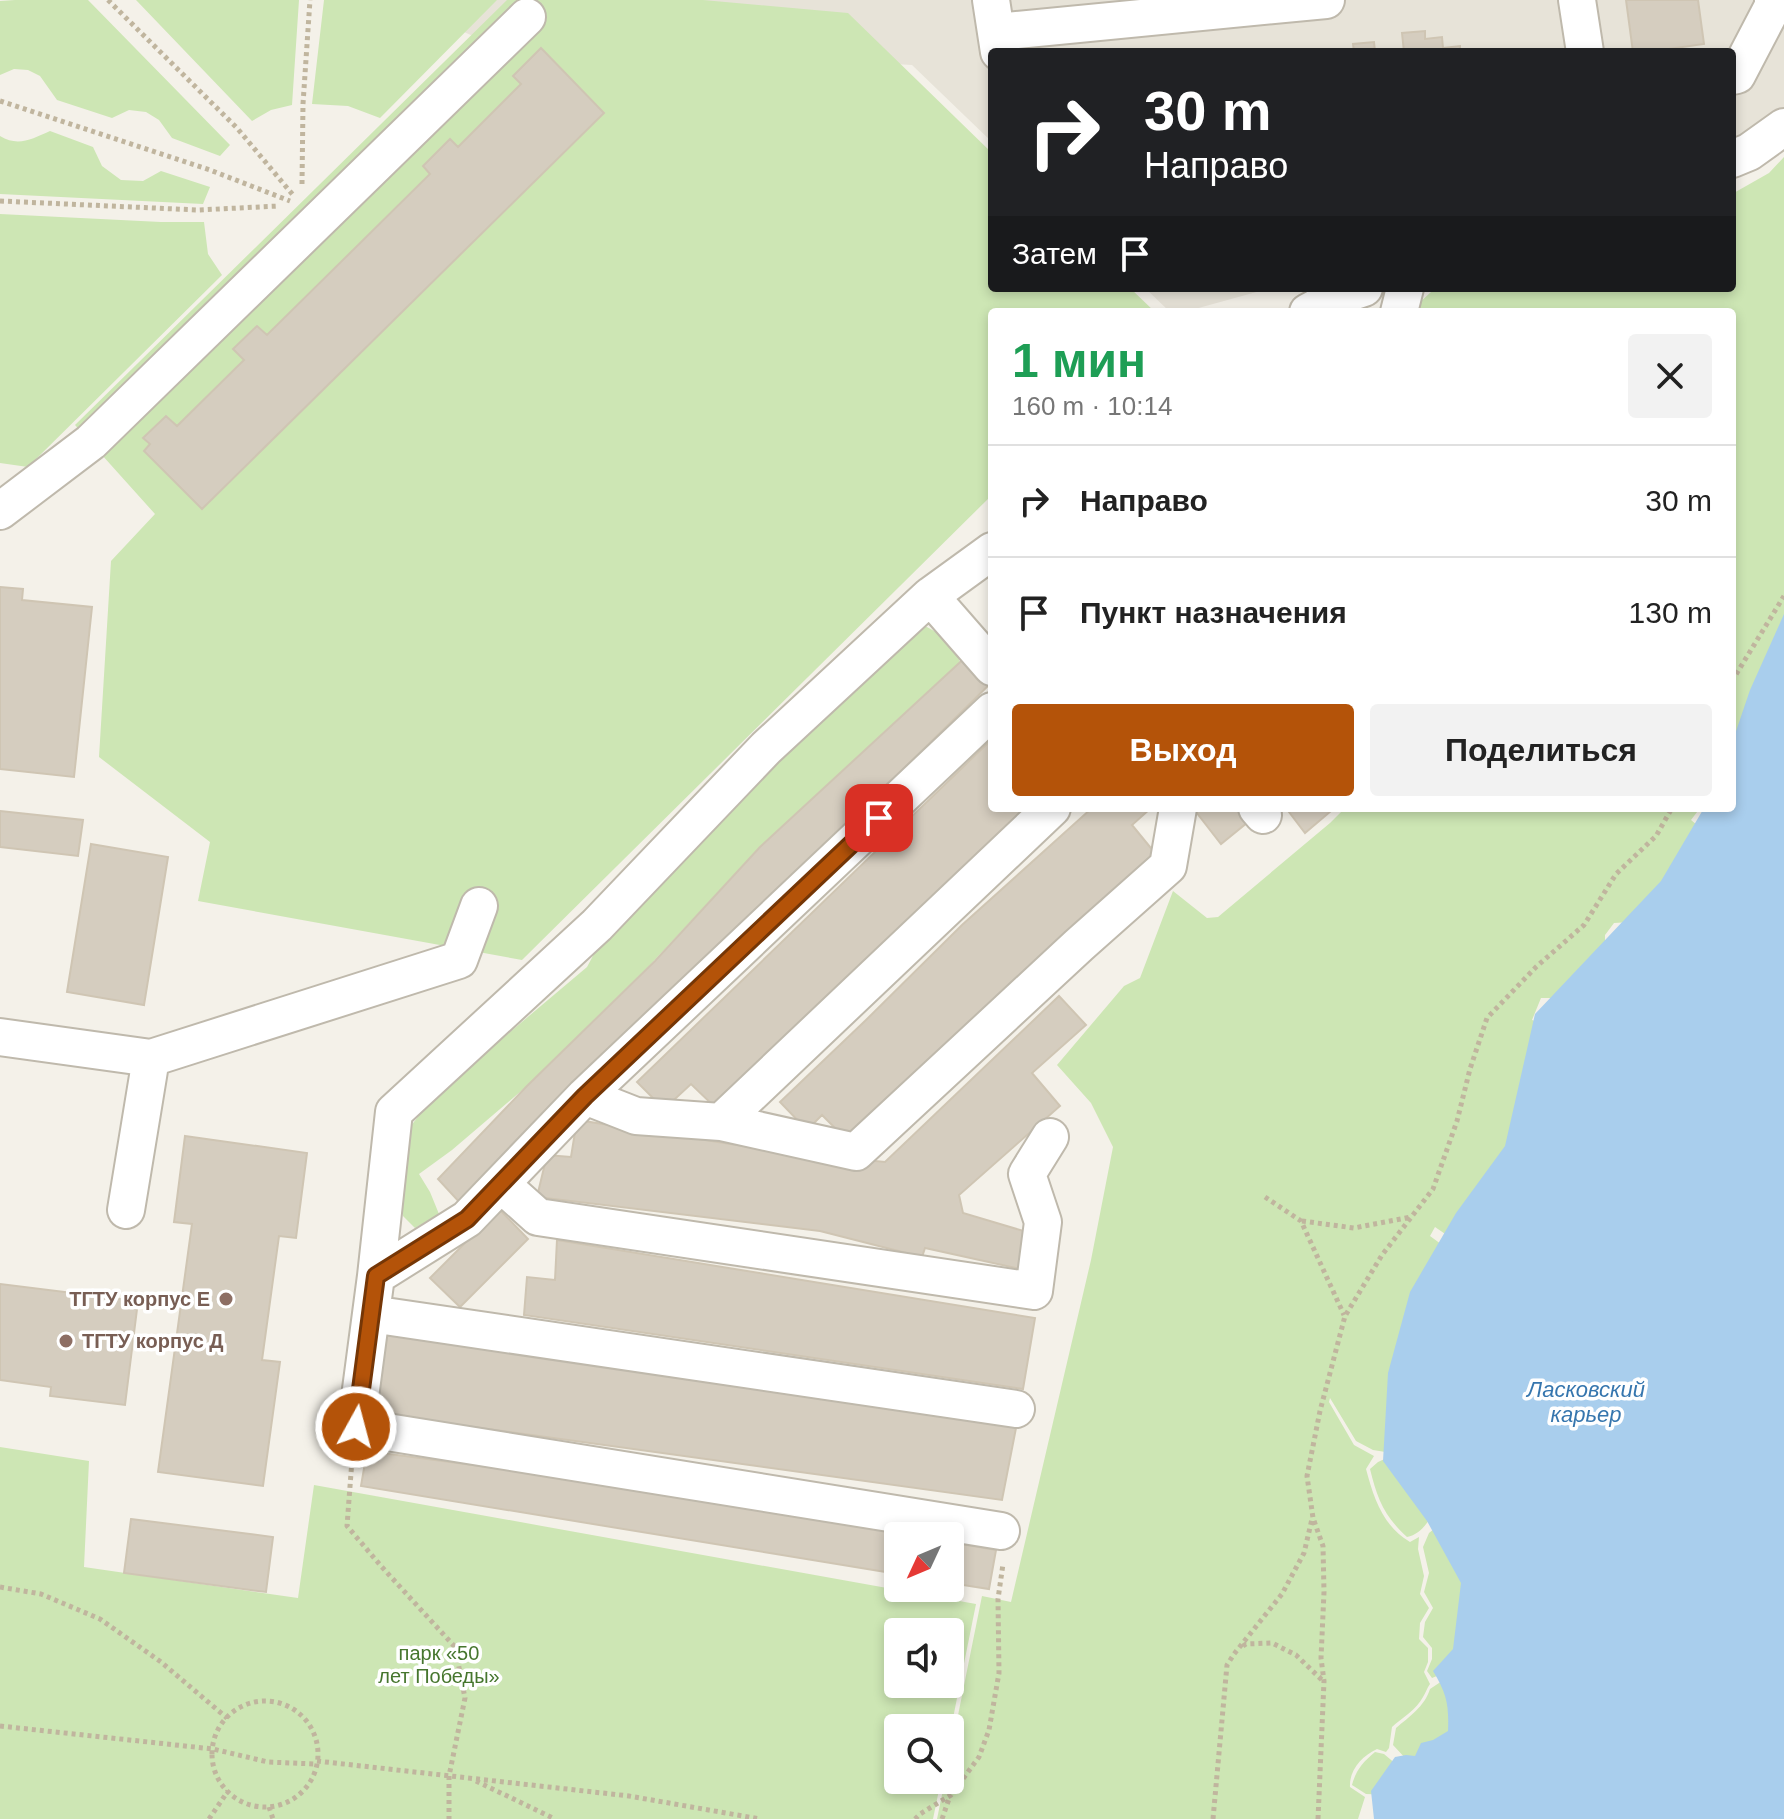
<!DOCTYPE html>
<html lang="ru">
<meta charset="utf-8">
<style>
:root{--surface:#fff;--page:#f2f2f2;--text:#222;--muted:#767676;--line:#e0e0e0;--accent:#b45309}
body{margin:0;font-family:Helvetica,sans-serif;background:var(--page);color:var(--text);height:100vh;display:flex;flex-direction:column;font-size:30px;white-space:nowrap}
*{box-sizing:border-box;margin:0}
p{font-size:26px;color:var(--muted)}
.icon{flex:none;width:44px;height:44px;fill:none;stroke:currentColor;stroke-width:2;stroke-linecap:round;stroke-linejoin:round}
.map{position:relative;flex:1;overflow:hidden}
.side{position:absolute;left:988px;top:308px;width:748px;height:504px;display:flex;flex-direction:column;background:var(--surface);border-radius:8px;box-shadow:0 4px 12px #0003}
.side>*{flex:none}
.banner{position:absolute;left:988px;top:48px;width:748px;height:244px;border-radius:8px;box-shadow:0 4px 12px #0003;background:#202124;color:#fff;overflow:hidden}
.needle{width:52px;rotate:226deg}
.controls{position:absolute;left:884px;top:1522px;display:grid;gap:16px}
.controls a{display:grid;place-items:center;width:80px;height:80px;border-radius:8px;background:var(--surface);box-shadow:0 4px 12px #0003;font-size:40px}
.pin{position:absolute;display:grid;place-items:center;width:68px;height:68px;color:#fff;margin:-34px;border-radius:16px;box-shadow:0 4px 12px #0006}
.me{position:absolute;width:88px;margin:-44px;rotate:7deg;stroke-linejoin:round;filter:drop-shadow(0 0 6px #0008)}
.turn{display:flex;align-items:center;gap:28px;height:168px;padding:0 24px;font-size:36px}
.turn .icon{width:104px;height:104px;stroke-width:2.5}
.turn b{display:block;font-size:56px;line-height:68px}
.then{display:flex;align-items:center;height:76px;padding:0 24px;background:#0003;gap:16px;font-size:30px}
.round{display:grid;place-items:center;flex:none;width:84px;height:84px;border-radius:8px;background:var(--page)}
.head{display:flex;align-items:center;justify-content:space-between;height:136px;padding:0 24px}
h1{font-size:48px;font-weight:800;line-height:60px;color:#1e9e55}
.button{display:flex;gap:16px;margin-top:auto;padding:16px 24px}
.button a{flex:1;height:92px;border-radius:8px;background:var(--accent);color:#fff;font-size:32px;font-weight:800;line-height:92px;text-align:center}
.button a+a{background:var(--page);color:var(--text)}
ul{padding:0;list-style:none}
li{display:flex;align-items:center;gap:24px;height:112px;padding:0 24px;border-top:2px solid var(--line)}
li div{flex:1}
li b{display:block;font-size:30px}
li em{font-style:normal}
.map>svg:first-child{display:block}
</style>
<div class="map">
<svg width="1784" height="1819" viewBox="0 0 1784 1819">
<rect width="100%" height="100%" fill="#f4f1e9"/>
<path fill="#e7e3d8" d="M392,0H1784V124L1732,162V52H992V142L912,65L482,40Z
M1145,288H1271L1184,312H1170Z"/>
<path fill="#cde6b4" fill-rule="evenodd" d="M15,0H88L230,145L220,156L172,138L159,120L146,112L129,110L112,118L57,100L40,76L28,70L14,69L0,75V1Z
M136,0H299L292,105L271,110L252,121Z
M324,0H497L380,118L348,106L312,104Z
M507,0H703L848,13L992,153V288H1130L1155,312H992V495L522,960L198,901L210,842L99,757L111,561L155,514L75,425Z
M50,131L93,147L102,166L121,180L143,181L161,171L210,187L203,204L0,194V136C18,147 32,139 50,131Z
M1784,157V724L1732,784V312H1417L1418,304L1431,292L1444,288H1732V194L1769,173Z
M0,214L161,222H204L208,254L222,275L28,467L0,463Z
M919,623C938,632 953,641 960,662L760,847L649,966L527,1086L452,1150L419,1174L430,1192L439,1214L415,1228L403,1216L401,1192L404,1135L433,1097L587,967L612,920Z
M1345,808H1700L1691,820L1709,835L1631,922L1614,923L1605,935V953L1558,998H1541L1532,1020L1538,1022L1567,1064L1454,1240L1435,1227L1430,1236L1445,1247L1404,1455L1373,1450L1356,1441L1330,1398L1329,1402L1354,1445L1374,1456L1366,1469C1374,1499 1383,1526 1410,1542L1419,1537L1418,1549L1424,1576L1420,1594L1429,1608L1420,1623L1419,1639L1428,1648V1662L1424,1672L1430,1684C1427,1688 1426,1692 1423,1697C1417,1709 1402,1718 1392,1727L1389,1748L1386,1752L1377,1749C1362,1756 1349,1770 1350,1787L1365,1797L1358,1819H937L945,1780H950V1755L982,1596L1011,1602L1091,1260L1113,1147L1091,1103L1057,1065L1124,986L1140,978L1173,891L1207,918L1218,917L1330,823Z
M0,1447L89,1461L84,1567L298,1598L314,1485L976,1604L950,1733V1728H898V1780H941L933,1819H0ZM898,1632H950V1684H898Z
M1389,1457L1437,1508C1429,1520 1422,1534 1407,1537C1384,1516 1377,1498 1370,1469L1378,1462Z
M1440,1524L1478,1606L1444,1673L1432,1678L1427,1671L1432,1659V1648L1423,1637L1425,1622L1433,1608L1424,1592L1429,1573L1423,1547L1429,1533Z
M1445,1679L1456,1680L1452,1746L1407,1760L1393,1745L1396,1728C1409,1717 1425,1706 1430,1689Z
M1375,1752L1384,1754L1397,1765L1391,1795L1366,1794L1352,1785C1356,1770 1363,1762 1375,1752Z"/>
<path fill="#a9ceed" d="M1784,614V1819H1374L1371,1791L1395,1757L1406,1755L1415,1756L1421,1743L1433,1740L1448,1731C1449,1705 1447,1694 1433,1671L1453,1649L1461,1583L1427,1521L1383,1461L1388,1373L1410,1292L1456,1213L1505,1146L1535,1014L1661,881L1704,808H1732V743L1750,690Z"/>
<path fill="#d5cdbf" stroke="#cfc5b3" stroke-width="2" d="M1626,0H1698L1704,44L1648,52H1633Z
M1425,31V39L1442,37L1443,48L1460,46V52H1404L1402,33Z
M1374,42L1375,52H1354L1353,44Z
M541,48L604,113L202,509L144,451L150,444L143,438L166,416L177,426L244,360L233,349L257,326L267,335L430,174L423,166L450,139L458,147L521,84L513,76Z
M0,587L23,589L22,600L92,607L74,777L0,769Z
M969,654L992,682L700,968L463,1206L438,1179L527,1086L655,961L760,847Z
M992,739V808H1027L716,1108L691,1084L664,1109L637,1082Z
M1092,808H1151L1132,825L1159,858L847,1140L822,1115L807,1130L780,1102L866,1020L962,925Z
M1193,808H1237L1248,822L1221,844Z
M1286,808H1328L1331,811L1305,833Z
M0,811L83,820L78,856L0,847Z
M91,844L168,857L144,1005L67,992Z
M1059,996L1086,1025L1032,1073L1060,1106L959,1195L963,1213L1030,1233L1025,1270L925,1248L922,1257L820,1231L537,1197L547,1155L571,1157L577,1120L775,1151L885,1162Z
M185,1136L307,1153L296,1238L279,1236L262,1360L280,1362L263,1486L158,1472L192,1224L174,1222Z
M499,1209L528,1239L460,1307L430,1278Z
M557,1240L1035,1318L1023,1389L524,1315L527,1277L555,1280Z
M0,1284L138,1301L125,1405L50,1396L51,1387L0,1380Z
M386,1330L1017,1423L1002,1500L373,1413Z
M367,1451L691,1494L920,1536H898V1574L361,1486Z
M131,1519L273,1537L266,1592L124,1573Z
M950,1542L996,1550L989,1589L950,1583Z"/>
<g fill="none" stroke-linecap="round" stroke-linejoin="round">
<g stroke="#bfb9ac" stroke-width="40">
<path id="minor" d="M991,0L999,52
M1577,0L1585,52
M997,32L1326,0
M1732,76L1737,75L1773,6V0
M1732,159L1749,152L1784,127
M1308,312L1334,298L1364,288
M1399,312L1405,288
M0,511L91,442L527,17
M992,551L930,596L992,667
M992,711L585,1096L467,1219L376,1276L356,1427L1001,1531
M1257,808L1263,815
M0,1037L151,1058L126,1210
M151,1058L459,960L479,906
M585,1096L636,1116L721,1122L856,1152L1079,945L1168,866L1178,808
M721,1122L1052,808
M501,1184L538,1217L1034,1291L1043,1222L1027,1174L1050,1137
M376,1276L394,1112L597,925L766,748L930,596
M371,1314L1016,1409"/>
</g>
<path stroke="#c0b59e" stroke-width="5" stroke-dasharray="4 4" stroke-linecap="butt" d="M108,0L237,128L293,195
M0,101L210,170L290,201
M302,184L303,104L310,0
M0,201L198,210L279,206
M1732,681L1784,596
M1265,1197L1301,1221L1344,1315
M1302,1221L1354,1228L1411,1217
M352,1460L347,1526L381,1566L455,1647L465,1698L449,1776V1819
M0,1587L41,1594L100,1619L161,1662L227,1718
M1243,1646L1246,1644L1272,1643L1296,1655L1323,1681
M212 1754a53 53 0 1 1 106 0a53 53 0 1 1-106 0Z
M0,1726L213,1749L268,1762L316,1764
M317,1761L629,1796L760,1819
M476,1781L555,1819
M269,1807L273,1819
M209,1819L228,1791
M915,1819L920,1814L951,1795L979,1757L989,1730L999,1673L998,1599L1003,1564
M942,1819L950,1796
M1213,1819L1227,1665L1234,1654L1282,1594L1304,1553L1312,1519
M1318,1819L1324,1681L1321,1658L1324,1592L1323,1546L1313,1518L1307,1476L1320,1411L1345,1316L1382,1255L1433,1189L1457,1121L1470,1069L1487,1018L1536,967L1584,925L1616,874L1656,836L1672,808"/>
<use href="#minor" stroke="#fff" stroke-width="36"/>
</g>
<g fill="none" stroke-linecap="round" stroke-linejoin="round">
<g stroke="#753606" stroke-width="20">
<path id="route" d="M356,1427L376,1276L467,1219L585,1096L879,818"/>
</g>
<use href="#route" stroke="#b45309" stroke-width="14"/>
</g>
<g fill="#8d6e63" stroke="#fff" stroke-width="3">
<circle cx="226" cy="1299" r="8"/>
<circle cx="66" cy="1341" r="8"/>
</g>
<g text-anchor="middle" stroke-width="7" stroke-linejoin="round" paint-order="stroke">
<g font-size="20" font-weight="bold" fill="#785e54" stroke="#fff" text-anchor="end">
<text x="210" y="1306">ТГТУ корпус Е</text>
<text x="82" y="1348" text-anchor="start">ТГТУ корпус Д</text>
</g>
<g font-size="20" fill="#46762e" stroke="#fff">
<text x="439" y="1660">парк «50<tspan x="439" dy="23">лет Победы»</tspan></text>
</g>
<g font-size="22" font-style="italic" fill="#3676ae" stroke="#fff">
<text x="1586" y="1397">Ласковский<tspan x="1586" dy="25">карьер</tspan></text>
</g>
</g>
</svg>
<div class="controls">
<a><svg class="needle" viewBox="-14 -14 28 28"><path d="M0-13l5 13h-10z" fill="#e53935"/><path d="M0 13l5-13h-10z" fill="#767676"/></svg></a>
<a><svg class="icon" aria-label="sound" viewBox="0 0 24 24"><path d="M4 9h4l5-4v14l-5-4H4zM17 9q2 3 0 6"/></svg></a>
<a><svg class="icon" aria-label="search" viewBox="0 0 24 24"><circle cx="10" cy="10" r="6"/><path d="M15 15l6 6"/></svg></a>
</div>
<div class="pin" style="left:879px;top:818px;background:#d93025"><svg class="icon" aria-label="arrive" viewBox="0 0 24 24"><path d="M6 21V4h12l-3 4 3 4H6"/></svg></div>
<svg class="me" style="left:356px;top:1427px" viewBox="-20 -20 40 40"><circle r="17" fill="#b45309" stroke="#fff" stroke-width="3"/><path d="M0-11L8 9 0 5-8 9z" fill="#fff"/></svg>
<div class="banner">
<div class="turn"><svg class="icon" aria-label="right" viewBox="0 0 24 24"><path d="M7 20v-9h11M14 6l5 5-5 5"/></svg><div><b>30 m</b>Направо</div></div>
<div class="then">Затем<svg class="icon" aria-label="arrive" viewBox="0 0 24 24"><path d="M6 21V4h12l-3 4 3 4H6"/></svg></div>
</div>
<section class="side">
<div class="head"><div><h1>1 мин</h1><p>160 m · 10:14</p></div><a class="round"><svg class="icon" aria-label="close" viewBox="0 0 24 24"><path d="M6 6l12 12M18 6L6 18"/></svg></a></div>
<ul>
<li><svg class="icon" aria-label="right" viewBox="0 0 24 24"><path d="M7 20v-9h11M14 6l5 5-5 5"/></svg><div><b>Направо</b></div><em>30 m</em></li>
<li><svg class="icon" aria-label="arrive" viewBox="0 0 24 24"><path d="M6 21V4h12l-3 4 3 4H6"/></svg><div><b>Пункт назначения</b></div><em>130 m</em></li>
</ul>
<div class="button"><a>Выход</a><a>Поделиться</a></div>
</section>
</div>
